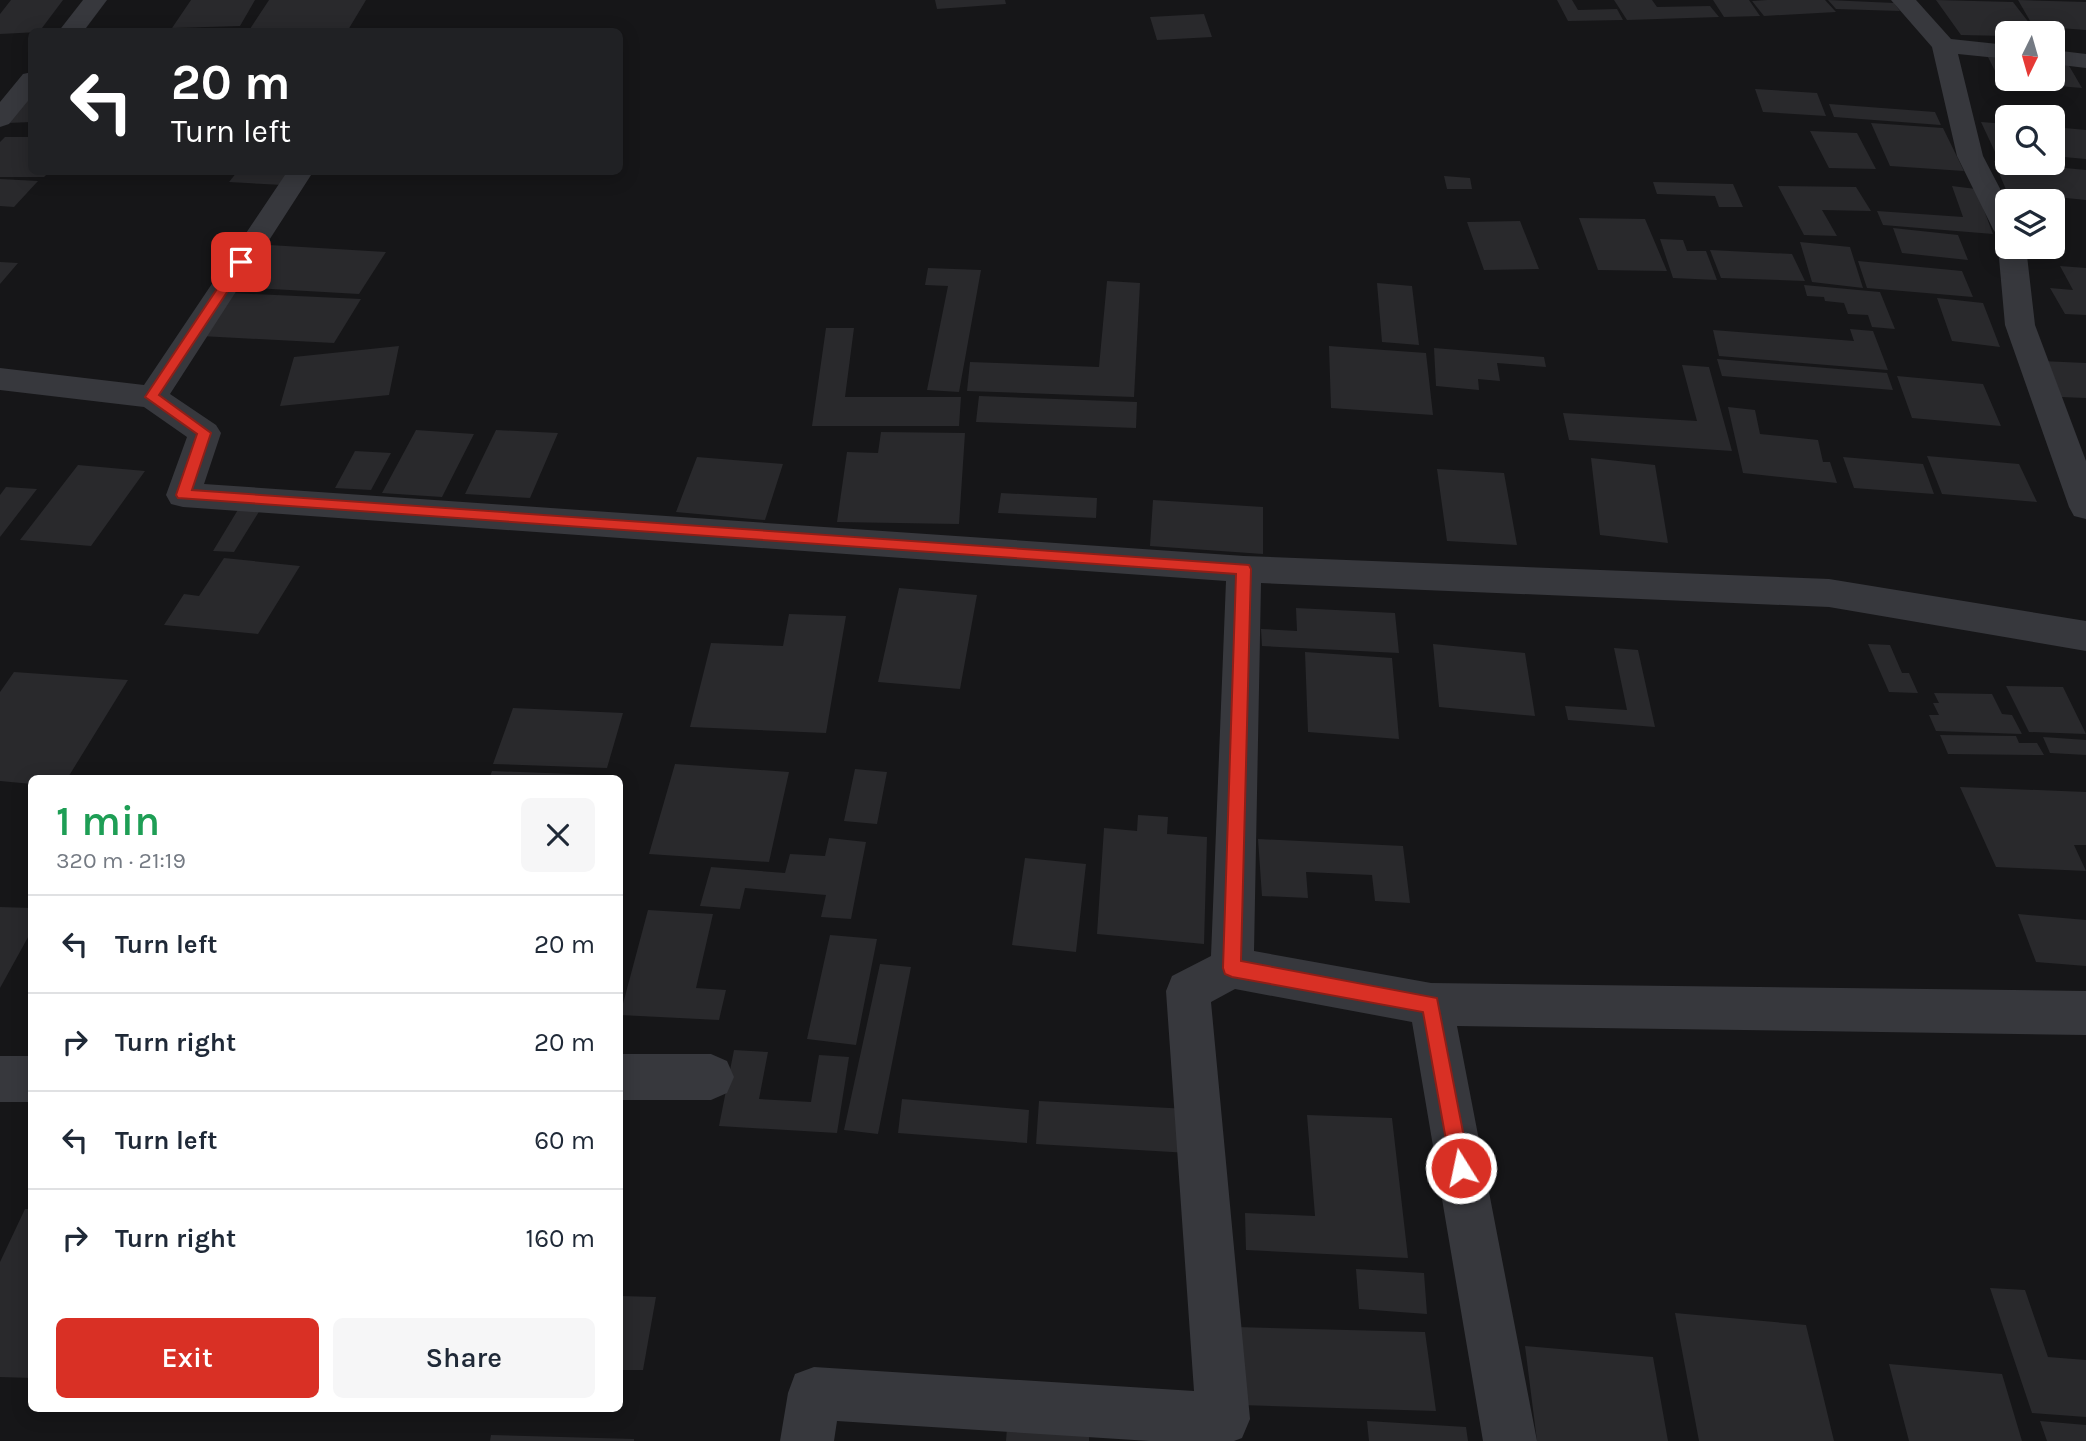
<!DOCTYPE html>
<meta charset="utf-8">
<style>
:root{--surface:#fff;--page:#f6f6f7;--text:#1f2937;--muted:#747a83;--line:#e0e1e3;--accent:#d93025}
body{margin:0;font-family:Karla,sans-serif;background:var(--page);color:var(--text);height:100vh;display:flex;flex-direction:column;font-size:26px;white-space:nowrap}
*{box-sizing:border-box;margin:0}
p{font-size:23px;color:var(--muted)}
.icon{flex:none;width:38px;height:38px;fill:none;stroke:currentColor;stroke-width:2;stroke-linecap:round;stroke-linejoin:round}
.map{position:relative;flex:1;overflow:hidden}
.side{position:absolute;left:28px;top:775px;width:595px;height:637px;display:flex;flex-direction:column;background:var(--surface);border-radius:10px;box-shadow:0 4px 18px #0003}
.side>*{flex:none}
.top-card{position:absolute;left:28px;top:28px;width:595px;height:147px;border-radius:10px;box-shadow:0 4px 18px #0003;background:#202124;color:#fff;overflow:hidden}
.needle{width:46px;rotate:185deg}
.tools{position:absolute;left:1995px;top:21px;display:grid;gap:14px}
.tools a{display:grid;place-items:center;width:70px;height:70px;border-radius:10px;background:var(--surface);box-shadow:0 4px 18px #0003;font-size:35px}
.pin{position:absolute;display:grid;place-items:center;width:60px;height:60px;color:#fff;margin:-30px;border-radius:14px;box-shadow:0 4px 10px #0006}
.me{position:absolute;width:77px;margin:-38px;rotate:350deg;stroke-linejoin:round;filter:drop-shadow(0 0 5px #0008)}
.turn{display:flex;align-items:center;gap:24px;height:147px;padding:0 28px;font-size:32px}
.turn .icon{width:91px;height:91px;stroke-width:2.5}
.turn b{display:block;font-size:49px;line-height:60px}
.round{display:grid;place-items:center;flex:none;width:74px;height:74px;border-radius:10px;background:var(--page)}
.head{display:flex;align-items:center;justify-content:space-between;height:119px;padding:0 28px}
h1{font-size:42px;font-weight:600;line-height:52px;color:#1e9e55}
.action{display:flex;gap:14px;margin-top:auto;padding:14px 28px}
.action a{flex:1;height:80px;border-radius:10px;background:var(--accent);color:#fff;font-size:28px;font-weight:600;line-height:80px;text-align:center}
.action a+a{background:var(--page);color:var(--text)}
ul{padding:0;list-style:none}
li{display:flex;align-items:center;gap:21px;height:98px;padding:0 28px;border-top:2px solid var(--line)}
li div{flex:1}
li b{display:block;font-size:26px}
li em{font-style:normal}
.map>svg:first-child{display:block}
</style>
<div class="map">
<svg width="2086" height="1441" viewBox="0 0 2086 1441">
<rect width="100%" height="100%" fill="#161618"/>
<path fill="#29292c" d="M11,0H63L39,32L0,34V14Z
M191,0H255L240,26L172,28Z
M269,0H366L348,30L248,32Z
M935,0H1005L1006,4L937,9Z
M1557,0H1572L1578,10L1617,9L1623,20L1568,21Z
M1614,0H1652L1657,7L1710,6L1719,17L1627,20Z
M1713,0H1749L1760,16L1724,17Z
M1767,0H1825L1836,12L1764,16L1752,1Z
M1828,0L1894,3L1900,11L1836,9Z
M1936,0L2013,2L2037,33H2007V36L1961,35Z
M2018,0L2086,2V30L2033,26Z
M1204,14L1212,37L1157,40L1150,17Z
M1988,57L2007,59V79H2053V62L2068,64L2082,88L2000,81Z
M1755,89L1817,93L1826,116L1763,112Z
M32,92V122L7,123Z
M1829,104L1935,112L1941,125L1834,117Z
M1981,122L2007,124V155L1996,154Z
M1871,123L1943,128L1964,171L1890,166Z
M2053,127L2086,130V159L2053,156Z
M1810,131L1857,133L1876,169L1829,168Z
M5,137H32V172H49L44,177H0V142Z
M1994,161L2086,170V200L2007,192Z
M237,172H293L283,185L229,182Z
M1444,176L1470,178L1472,189H1447Z
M0,179L38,181L14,207L0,206Z
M1653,182L1733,184L1743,207H1719L1715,196L1657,194Z
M1778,186L1856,187L1871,211L1822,210L1837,236L1804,235Z
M1952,186L1976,189L1993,234L1883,225L1877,211L1963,217Z
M1579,218L1645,219L1667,271L1598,270Z
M1520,221L1539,269L1484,270L1467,222Z
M1893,228L1958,235L1968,260L1902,253Z
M1660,239L1683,240L1687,251H1706L1717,280L1673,278Z
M1800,242L1850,247L1863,288L1812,282Z
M269,245L386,252L359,294L238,287Z
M1710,250L1792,254L1805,281L1721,278Z
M1858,261L1962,271L1973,297L1867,288Z
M0,262L18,263L0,284Z
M2060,266L2086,268V315L2065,314L2050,288L2073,290Z
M928,268L981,270L959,392L927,390L948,286L925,285Z
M1107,281L1140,283L1134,397L967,391L970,362L1099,367Z
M1377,283L1412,286L1419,345L1382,342Z
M1804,285L1880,292L1895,329L1872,327L1868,315L1848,314L1844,303L1825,301L1824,297L1807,296Z
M231,293L361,299L334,343L201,336Z
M1937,298L1983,303L2000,347L1952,341Z
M826,328H854L845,397H961L959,426H812Z
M1850,329L1873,331L1888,370L1719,356L1713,330L1854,341Z
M399,346L389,395L280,406L294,357Z
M1329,346L1426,353L1433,415L1331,408Z
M1434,348L1544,357L1546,367L1497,363L1500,381L1478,379L1479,390L1436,386Z
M1717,359L1887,373L1893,390L1722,376Z
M2041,361L2086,363V398L2061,397Z
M1682,365L1709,367L1732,451L1569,440L1563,413L1697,421Z
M1897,376L1983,384L2001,426L1912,418Z
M979,396L1137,402L1136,428L976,422Z
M1728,407L1755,410L1760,434L1818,440L1823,462H1830L1837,483L1743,473Z
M416,430L474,434L442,497L382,493Z
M496,430L558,433L530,498L465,494Z
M881,432L965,433L959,524L837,522L847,452L878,453Z
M355,451L391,453L371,490L335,488Z
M1927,456L2019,464L2037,502L1942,494Z
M697,457L783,464L765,520L676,512Z
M1843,457L1923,464L1934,494L1854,488Z
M1591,458L1655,465L1668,543L1600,535Z
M78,465L145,471L91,546L20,540Z
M1437,469L1504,473L1517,545L1447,541Z
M6,487L37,489L0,537V495Z
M1001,493L1097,498L1096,518L998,513Z
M1153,500L1263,507V554L1150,546Z
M239,508L260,510L234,552L213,551Z
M224,558L300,566L258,634L164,625L184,594L199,596Z
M899,588L977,595L960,689L878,682Z
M1296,608L1395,613L1399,653L1262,646L1261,629L1297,631Z
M789,614L846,616L826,733L690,727L711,643L783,646Z
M1433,644L1525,653L1535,716L1439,707Z
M1868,644L1890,645L1902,673H1909L1918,693L1889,692Z
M1614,648L1638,650L1655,727L1568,720L1565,706L1627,710Z
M1305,652L1392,658L1399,739L1308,732Z
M14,672L128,680L67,779H32V784L0,781V692Z
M2006,686L2063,687L2086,734L2029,732Z
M1934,693L1992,694L2002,714L2012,715L2022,734L1936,731L1929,715H1939L1933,703H1939Z
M513,708L623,713L607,768L493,764Z
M1940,735L2016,736L2019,743H2037L2044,755L1948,754Z
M2043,737L2086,740V755L2050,753Z
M675,764L789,772L769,862L649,854Z
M855,769L887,772L877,824L844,821Z
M492,771L596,775L595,779H489Z
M1960,787L2086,792V845H2074L2086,871L1996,867Z
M1138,815L1168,817L1167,834L1207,837L1204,944L1097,934L1104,828L1137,831Z
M829,838L866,842L851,919L821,917L826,895L745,888L740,909L700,906L711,867L785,873L790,854L825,856Z
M1258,839L1403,846L1410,903L1375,901L1372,875L1306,872L1308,898L1262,896Z
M1025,858L1086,864L1076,952L1012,945Z
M0,907L32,908V930L0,988Z
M648,910L713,914L696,988L726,990L719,1020L620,1015Z
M2018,914L2086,920V966L2036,962Z
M830,935L877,939L856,1045L807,1039Z
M880,964L911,967L878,1134L844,1130Z
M734,1050L768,1052L759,1099L811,1102L819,1055L849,1057L837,1133L719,1126Z
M902,1099L1029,1110L1027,1143L898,1133Z
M1039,1101L1188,1109L1189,1153L1036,1144Z
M1307,1115L1392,1118L1408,1258L1246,1250L1245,1213L1315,1216Z
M25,1209H32V1378L0,1377V1262Z
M1356,1269L1424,1273L1427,1314L1359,1309Z
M1990,1288L2025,1290L2048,1357L2086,1360V1417L2032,1413Z
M620,1296L656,1297L643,1370H620Z
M1675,1313L1806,1325L1834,1441H1699Z
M1236,1327L1425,1332L1436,1411L1240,1405Z
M1525,1346L1653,1357L1668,1441H1537Z
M1889,1364L2002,1374L2022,1441H1909Z
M1008,1415L1089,1419V1441H1006Z
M1367,1421L1466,1427L1468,1441H1369Z
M2040,1421L2086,1425V1441H2047Z
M491,1435L634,1439V1441H490Z"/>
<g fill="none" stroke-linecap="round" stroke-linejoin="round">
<path fill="#37383d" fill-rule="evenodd" d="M83,0H107L83,32H58Z
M1891,0H1916L1951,39L2007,45V59L1958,54L1983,156L2007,202V237L1997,235L1993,229L1957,156L1932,47Z
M2053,50L2086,54V68L2053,64Z
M32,72V96L9,124L0,127V102L23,74Z
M287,172H313L170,394L216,425L221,433L204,484L1244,556L1829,579L2086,621V651L1829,607L1261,583L1254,951L1431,983L2086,991V1035L1457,1026L1537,1441H1483L1412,1022L1235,989L1211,1002L1250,1419L1242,1438L1234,1441H1150L837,1421L834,1441H780L788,1393L795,1374L814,1367L1194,1391L1166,991L1172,976L1211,956L1226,581L183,507L171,504L166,495L187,437L144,407L0,390V368L144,385Z
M2007,239V247H2026L2035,325L2086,461V519L2074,516L2069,507L2005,325L1998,247L2002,241Z
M620,1054H711L727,1061L734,1077L727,1093L711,1100H620Z
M0,1056H32V1102H0Z"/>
</g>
<path fill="#d93025" stroke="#8d1f18" stroke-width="2" d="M241,258L247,262L159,395L211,433L192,490L1249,565L1251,569L1241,961L1437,998L1470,1168L1468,1175L1461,1178L1454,1175L1451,1168L1423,1012L1232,977L1225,974L1223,968L1236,574L178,498L176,495L197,434L145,397L237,259Z"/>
</svg>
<div class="tools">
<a><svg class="needle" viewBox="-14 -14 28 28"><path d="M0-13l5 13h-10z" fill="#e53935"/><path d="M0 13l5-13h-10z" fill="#747a83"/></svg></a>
<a><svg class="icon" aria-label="search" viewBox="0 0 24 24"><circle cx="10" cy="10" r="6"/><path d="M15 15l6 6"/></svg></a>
<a><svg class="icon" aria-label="layers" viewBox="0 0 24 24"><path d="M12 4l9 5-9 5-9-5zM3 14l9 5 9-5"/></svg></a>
</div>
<div class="pin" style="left:241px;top:262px;background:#d93025"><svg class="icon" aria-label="arrive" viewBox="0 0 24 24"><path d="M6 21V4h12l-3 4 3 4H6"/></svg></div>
<svg class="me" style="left:1461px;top:1168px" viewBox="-20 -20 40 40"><circle r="17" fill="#d93025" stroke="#fff" stroke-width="3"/><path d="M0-11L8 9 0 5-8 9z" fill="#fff"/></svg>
<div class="top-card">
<div class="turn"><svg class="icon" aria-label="left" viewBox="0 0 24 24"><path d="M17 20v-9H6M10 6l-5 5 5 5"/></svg><div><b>20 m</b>Turn left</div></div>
</div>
<section class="side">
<div class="head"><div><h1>1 min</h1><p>320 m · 21:19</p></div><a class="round"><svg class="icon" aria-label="close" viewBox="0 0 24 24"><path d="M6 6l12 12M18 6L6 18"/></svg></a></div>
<ul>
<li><svg class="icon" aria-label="left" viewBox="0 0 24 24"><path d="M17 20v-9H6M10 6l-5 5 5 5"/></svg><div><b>Turn left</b></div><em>20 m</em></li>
<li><svg class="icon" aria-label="right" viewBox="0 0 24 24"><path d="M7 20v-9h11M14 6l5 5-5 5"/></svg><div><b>Turn right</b></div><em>20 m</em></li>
<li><svg class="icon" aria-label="left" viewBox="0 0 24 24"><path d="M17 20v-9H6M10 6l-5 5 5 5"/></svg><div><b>Turn left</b></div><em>60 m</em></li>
<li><svg class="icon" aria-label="right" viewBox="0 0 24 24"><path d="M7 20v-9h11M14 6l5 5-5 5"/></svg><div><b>Turn right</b></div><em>160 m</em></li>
</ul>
<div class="action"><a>Exit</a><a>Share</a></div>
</section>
</div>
